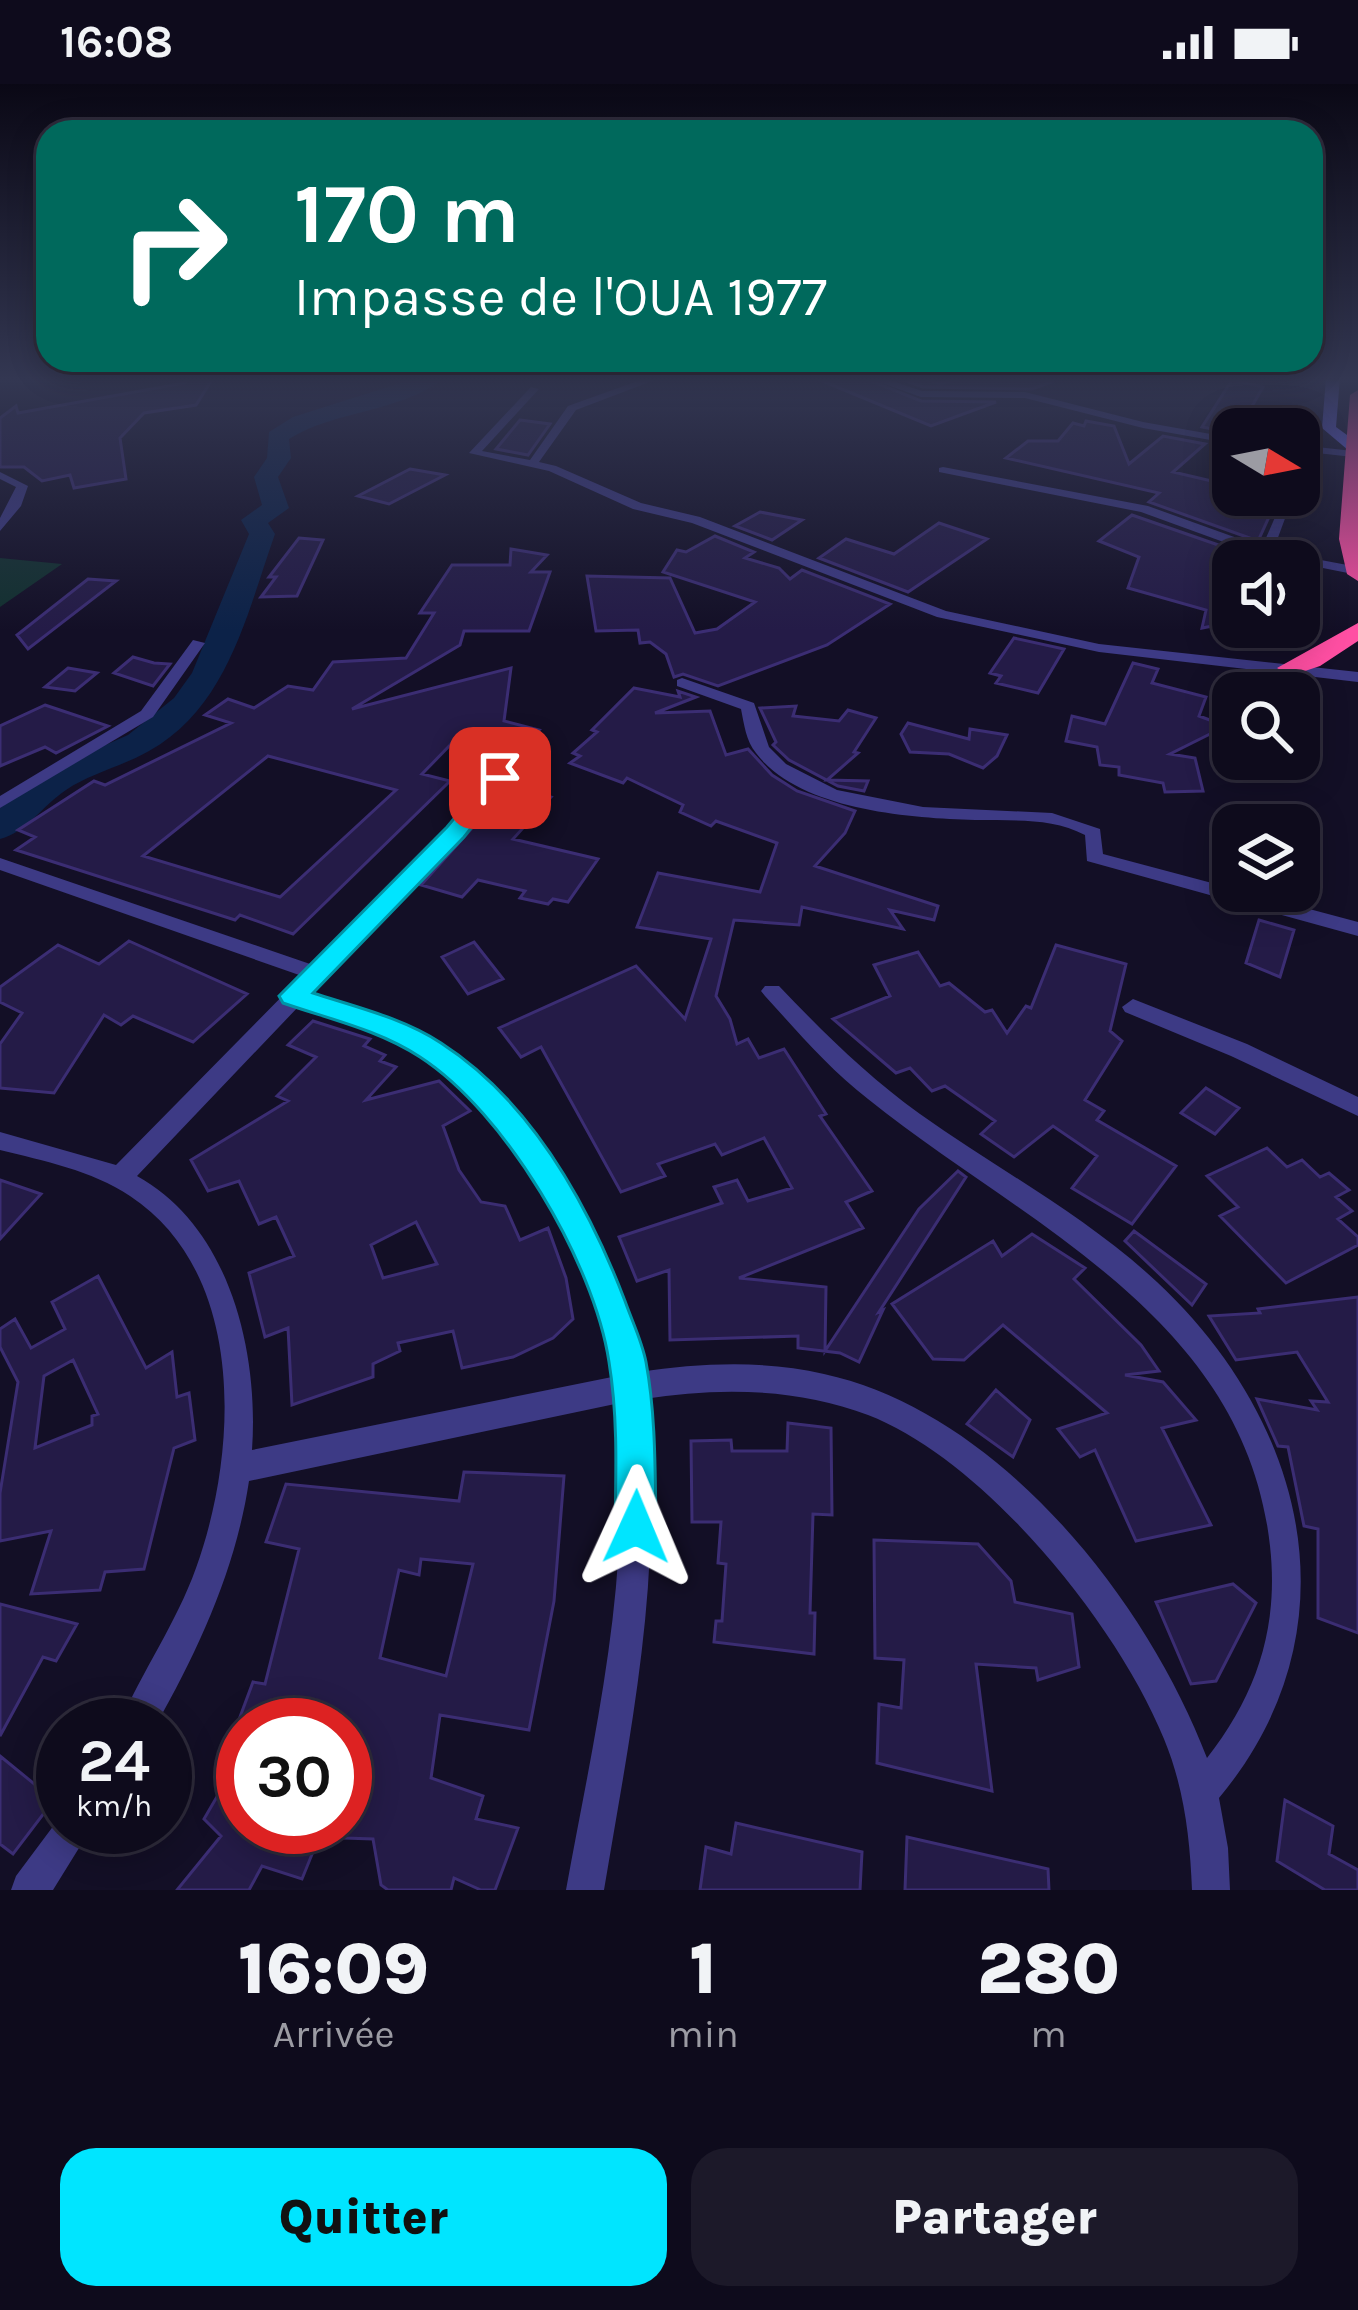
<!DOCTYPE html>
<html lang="fr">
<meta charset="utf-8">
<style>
:root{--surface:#0e0b1c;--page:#1c1929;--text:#f1f3f6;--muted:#9b9ba3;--line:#2e2b3b;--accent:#00e5ff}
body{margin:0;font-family:Karla,sans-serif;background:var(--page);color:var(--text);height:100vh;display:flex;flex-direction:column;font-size:45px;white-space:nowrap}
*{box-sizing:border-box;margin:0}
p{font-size:39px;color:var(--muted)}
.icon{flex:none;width:66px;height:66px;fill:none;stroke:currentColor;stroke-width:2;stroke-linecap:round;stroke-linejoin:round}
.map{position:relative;height:1806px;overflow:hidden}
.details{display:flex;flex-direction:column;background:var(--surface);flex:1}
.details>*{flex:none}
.guide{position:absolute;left:36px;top:36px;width:1287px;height:252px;border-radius:36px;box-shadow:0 6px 30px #0003,0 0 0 3px var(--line);background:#00695c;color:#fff;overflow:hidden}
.needle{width:78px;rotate:100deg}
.fabs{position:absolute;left:1212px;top:324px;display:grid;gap:24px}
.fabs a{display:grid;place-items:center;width:108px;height:108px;border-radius:24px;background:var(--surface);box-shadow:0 6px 30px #0003,0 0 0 3px var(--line);font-size:60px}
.speed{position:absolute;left:36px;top:1614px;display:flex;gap:24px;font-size:60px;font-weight:700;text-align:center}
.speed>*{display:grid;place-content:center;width:156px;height:156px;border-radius:50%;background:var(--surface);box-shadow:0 6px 30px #0003,0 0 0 3px var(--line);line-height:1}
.speed small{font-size:30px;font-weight:400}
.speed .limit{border:18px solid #d22;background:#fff;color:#111}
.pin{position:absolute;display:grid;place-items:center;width:102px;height:102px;color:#fff;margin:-51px;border-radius:24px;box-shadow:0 6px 18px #0006}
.me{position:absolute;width:132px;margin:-66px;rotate:1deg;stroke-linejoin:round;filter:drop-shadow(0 0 9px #0008)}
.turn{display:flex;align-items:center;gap:42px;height:252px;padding:0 60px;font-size:54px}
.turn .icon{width:156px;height:156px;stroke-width:2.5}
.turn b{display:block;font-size:84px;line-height:102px}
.eta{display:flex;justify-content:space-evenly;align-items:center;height:204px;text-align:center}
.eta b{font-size:72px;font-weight:800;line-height:84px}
.button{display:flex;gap:24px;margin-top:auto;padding:24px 60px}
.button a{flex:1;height:138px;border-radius:36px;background:var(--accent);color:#111;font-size:48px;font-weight:800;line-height:138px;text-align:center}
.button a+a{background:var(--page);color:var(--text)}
.status{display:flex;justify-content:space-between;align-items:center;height:84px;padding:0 60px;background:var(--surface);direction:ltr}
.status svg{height:33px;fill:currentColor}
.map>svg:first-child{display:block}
</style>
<div class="status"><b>16:08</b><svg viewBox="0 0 49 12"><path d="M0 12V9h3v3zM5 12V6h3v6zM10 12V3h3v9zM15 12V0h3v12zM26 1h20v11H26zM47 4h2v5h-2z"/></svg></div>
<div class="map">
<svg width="1358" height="1806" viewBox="0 0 1358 1806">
<rect width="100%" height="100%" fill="#130f26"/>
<path fill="#12302f" d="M0,474L62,480L0,523Z"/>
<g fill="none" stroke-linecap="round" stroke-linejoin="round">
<path fill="#0c2248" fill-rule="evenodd" d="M416,294H444C400,329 335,326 289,355L291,374L278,393L289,424L268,439L275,450C247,529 228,623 149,667C123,682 91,689 66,706C43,721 27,748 0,755V724L40,690L128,651L174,614L192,589L249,450L241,436L262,421L254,393L267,374L269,348L293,333Z"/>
</g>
<path fill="#241b47" stroke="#3b2d73" stroke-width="3" fill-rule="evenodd" d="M188,294H213L196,321L144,329L120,354L126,395L74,404L70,391L42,397L24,383H0V334L16,322L18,329L185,299Z
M815,294H864L921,317L996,318L931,342Z
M923,294L940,300L961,294L1054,297L1032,305L923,303L909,298Z
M1232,296L1263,303L1239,345H1233V349L1202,343Z
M520,336L550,340L528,371L496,365Z
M1086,337L1114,342L1129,380L1163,352L1205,360L1173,388L1233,402V411H1279L1258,457L1149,418L1159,409L1006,374L1028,357H1058L1073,339L1084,342Z
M410,385L445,391L389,420L358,412Z
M760,428L802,436L772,456L735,442Z
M1132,431L1250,472L1248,477H1233V538L1202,544L1206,526L1128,504L1139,473L1099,457Z
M939,439L987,455L908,508L819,474L846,455L894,470Z
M715,452L754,468L745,474L779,484L790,495L802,486L890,520L827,561L718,602L683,590L674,593L666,570L650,558L640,559L638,546L596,547L587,492L670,494L695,549L717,545L755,518L663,488L677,466L686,468Z
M299,454L323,456L297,512L261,513L276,493H269Z
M511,465L547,471L531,488H550L529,547H464L460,561L352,625L511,584L504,637L539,646L517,667L457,654L422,690L450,697L293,850L240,831L235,836L16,766L35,753L18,746L94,697L105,701L231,639L205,631L228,615L254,624L288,602L313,606L333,578L406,574L434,529H420L452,481H510ZM268,672L396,706L280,813L143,772Z
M88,495L116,497L28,565L17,551Z
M1014,554L1064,565L1038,609L996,599L1001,592L990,589Z
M133,573L154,579L170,580L153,602L114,589Z
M1133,579L1158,585L1152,599L1206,613L1199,632L1226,642L1170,670L1195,674L1203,707L1165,708L1163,699L1119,691V683L1100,681L1097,663L1066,657L1072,632L1105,640Z
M68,584L97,589L75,607L45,603Z
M634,604L680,613L678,607L696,613L655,629L710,627L726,671L748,665L772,691L797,707L855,727L845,749L815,782L938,822L934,836L890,826L903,845L802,823L799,841L734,836L716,912L730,935L737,960L748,955L759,974L784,965L826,1030L820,1032L872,1107L846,1118L863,1144L739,1194L826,1203L825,1267L919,1125L958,1087L966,1093L879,1228L883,1226L859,1278L840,1269L798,1264V1252L670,1256L669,1186L637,1197L619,1153L722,1119L714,1103L737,1096L748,1117L792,1104L764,1054L722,1071L715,1060L658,1080L665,1092L621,1108L541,963L521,973L499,944L636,882L685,935L711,855L637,843L658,789L760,808L777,759L716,737L711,742L680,728L683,721L627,694L623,699L570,679L580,672L573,669L597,648L592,646Z
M45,621L108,642L56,669L45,663L0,682V642Z
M796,622L793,632L839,637L848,626L876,634L854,668L858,669L827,696L868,697L864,707L838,702L789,676L773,661L776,658L760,624Z
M908,639L969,655L970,645L1007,651L997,672L983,684L949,670L910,668L901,650Z
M510,702L551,713L513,755L598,775L568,818L553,815L548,820L520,814L525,807L478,796L462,813L421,801Z
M1259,836L1294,846L1280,893L1246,879Z
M129,857L247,910L193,958L133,932L121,941L104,931L54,1009L0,1004V960L22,929L0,918V903L58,861L99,880Z
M474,858L503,895L468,910L442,873Z
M1056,861L1126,880L1110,947L1122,957L1085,1016L1104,1027L1097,1036L1176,1082L1132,1140L1072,1104L1097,1072L1053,1042L1014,1073L981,1050L995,1037L945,1002L932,1007L910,984L896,989L833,935L890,912L874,881L918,868L940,902L949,899L985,928L992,926L1007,949L1026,922L1031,924Z
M313,937L370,955L364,962L385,971L380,977L396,983L366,1016L439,997L470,1027L443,1042L459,1086L481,1118L505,1122L520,1156L548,1144L566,1194L573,1235L553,1254L513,1273L462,1284L453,1247L398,1259L400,1267L373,1280V1293L292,1321L288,1244L265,1253L249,1189L294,1172L276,1133L259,1140L239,1097L208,1107L191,1076L288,1017L277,1012L316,973L288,961ZM416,1138L437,1180L383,1194L371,1161Z
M1206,1004L1239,1024L1215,1050L1181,1029Z
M1267,1064L1287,1083L1302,1076L1320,1093L1329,1089L1349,1106L1336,1113L1352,1127L1338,1135L1358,1153V1161L1286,1199L1220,1132L1238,1123L1207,1092Z
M0,1096L41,1110L0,1155Z
M1134,1147L1206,1200L1192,1221L1125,1157Z
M1032,1150L1085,1184L1074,1195L1141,1261L1159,1287L1125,1291L1163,1298L1196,1336L1162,1344L1211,1441L1136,1457L1095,1366L1080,1373L1058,1345L1107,1329L1003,1241L964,1276L933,1275L892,1220L993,1157L1002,1172Z
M98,1192L146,1284L172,1268L177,1313L189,1309L195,1356L174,1364L144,1485L105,1488L100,1506L31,1510L51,1447L0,1457V1409L18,1298L0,1263V1245L15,1235L31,1264L65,1245L52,1218ZM73,1276L98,1330L92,1332V1341L35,1364L44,1292Z
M1358,1213V1549L1318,1534V1445L1304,1442L1288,1363L1278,1362L1257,1315L1317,1326L1311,1317L1328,1318L1297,1268L1236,1276L1209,1232L1260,1229L1258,1225Z
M996,1306L1030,1336L1013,1373L967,1340Z
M788,1339L831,1344L832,1431L813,1430L810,1529H815L814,1570L714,1558L716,1537H722L726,1480L718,1479L721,1438H692L691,1357L731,1356L732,1367H787Z
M464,1388L564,1392L554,1517L529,1646L440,1631L431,1694L483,1712L476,1735L518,1744L495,1806H481L454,1794L451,1806H388L381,1801L373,1755L345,1754V1641H237L253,1598L265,1600L299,1465L266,1458L286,1400L459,1417ZM421,1475L473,1480L446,1592L380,1574L399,1486L419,1491Z
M874,1456L978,1460L1011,1497L1015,1518L1072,1530L1079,1583L1038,1596L1036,1584L976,1580L992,1707L877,1679L879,1620L901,1624L904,1576L875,1574Z
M1233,1500L1256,1519L1216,1597L1191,1600L1156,1518Z
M0,1520L77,1540L56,1577L43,1573L0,1652Z
M243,1668V1743H309L321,1748L302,1795L262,1782L249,1806H177L221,1752L204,1735Z
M0,1672L54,1716L13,1770L0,1760Z
M1285,1716L1333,1742L1329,1770L1358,1786V1806H1325L1277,1777Z
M736,1739L862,1768L860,1806H700L706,1763L731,1770Z
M907,1753L1048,1785L1049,1806H905Z"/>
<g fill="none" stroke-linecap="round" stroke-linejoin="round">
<path fill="#3d3a85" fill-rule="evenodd" d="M646,294H660L576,326L539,378L556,382L641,419L700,433L946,527L1099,560L1358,588V598L1099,568L937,533L692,439L633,425L549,387L469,369L531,303L539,305L482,367L530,376L568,322Z
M868,294H883L922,307L1025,308L1143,338L1233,354V360L1143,344L1025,314L921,313Z
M1299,361L1353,367L1358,371L1353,373L1299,367Z
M943,383L1148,422L1262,463L1283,415L1293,413L1273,467L1358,483V491L1262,472L1141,428L939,388V384Z
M0,388L28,402L21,422L0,447V434L16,403L0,395Z
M193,556L205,559L153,633L0,724V712L141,627Z
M682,594L754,619L769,663L786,680L837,706L923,723L1052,729L1100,745L1103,770L1358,838V852L1087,777L1085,751C1051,733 1012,737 975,736C908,734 799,726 756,669C746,657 744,640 741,625L677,602V596Z
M483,679L509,694L486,725L310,910C362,927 416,944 460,977C547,1043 623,1181 640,1288C700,1279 764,1276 824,1290C998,1328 1146,1514 1207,1674C1257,1610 1279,1543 1270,1462C1245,1233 1026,1142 868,1015C829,985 798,948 765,912L761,907L765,902H779C824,949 867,992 920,1030C999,1086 1086,1132 1157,1198C1308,1339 1358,1547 1219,1714L1228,1764L1230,1806H1192C1190,1754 1184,1703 1164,1655C1118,1541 985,1376 868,1331C797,1304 719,1303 644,1315C666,1480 631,1644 604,1806H566C595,1646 635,1483 615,1320L249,1397C236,1484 199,1565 156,1641H119C142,1587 176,1540 196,1484C238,1368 247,1189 130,1112C91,1086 44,1077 0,1066V1048L116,1081L302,892L0,786V774L313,881L474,717L490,695L475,684ZM299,922C348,938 398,956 440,986C526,1049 600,1189 612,1293L252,1366C259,1268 230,1143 137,1092Z
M1133,915L1247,960L1358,1013V1032L1231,972L1125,928L1122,923Z
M63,1729V1743H92L53,1806H11L16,1792Z"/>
<path fill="#6f6bff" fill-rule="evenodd" d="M1326,294H1340L1336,343L1358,359V366H1348L1322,344Z"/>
<path fill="#ff4fa3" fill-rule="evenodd" d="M1358,306V497L1347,490L1339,455L1350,311Z
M1358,539V557L1320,582L1290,592L1277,584Z"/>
</g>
<linearGradient id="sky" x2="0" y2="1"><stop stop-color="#0a0815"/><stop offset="0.54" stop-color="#333752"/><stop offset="1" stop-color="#333752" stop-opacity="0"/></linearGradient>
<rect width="1358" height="547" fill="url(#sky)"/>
<path fill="#00e5ff" stroke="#0095a6" stroke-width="3" d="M500,687L511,694L464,753L313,909C356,923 403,934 441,959C531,1017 588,1120 625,1217C632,1237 642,1257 646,1278C656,1332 655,1388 656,1443L650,1458L636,1464L621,1458L615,1443C616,1388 618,1333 609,1278C594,1178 505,1028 420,973C379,946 329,935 283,919L279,912L447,743L492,689Z"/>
</svg>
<div class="fabs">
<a><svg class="needle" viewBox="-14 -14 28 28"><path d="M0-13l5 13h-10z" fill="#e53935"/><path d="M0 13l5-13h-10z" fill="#9b9ba3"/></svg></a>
<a><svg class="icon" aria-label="sound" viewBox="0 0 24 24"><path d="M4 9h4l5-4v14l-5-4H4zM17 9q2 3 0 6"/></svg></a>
<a><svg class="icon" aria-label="search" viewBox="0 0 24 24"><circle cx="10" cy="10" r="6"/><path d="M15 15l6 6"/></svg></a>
<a><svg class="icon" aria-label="layers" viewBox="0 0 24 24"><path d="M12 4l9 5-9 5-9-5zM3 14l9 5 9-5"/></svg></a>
</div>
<div class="speed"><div>24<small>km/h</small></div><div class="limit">30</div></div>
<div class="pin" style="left:500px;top:694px;background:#d93025"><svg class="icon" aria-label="arrive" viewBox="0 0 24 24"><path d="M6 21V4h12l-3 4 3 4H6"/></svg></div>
<svg class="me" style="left:636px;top:1443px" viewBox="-20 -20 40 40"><path d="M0-17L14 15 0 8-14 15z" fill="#00e5ff" stroke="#fff" stroke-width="4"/></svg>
<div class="guide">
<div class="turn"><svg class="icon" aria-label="right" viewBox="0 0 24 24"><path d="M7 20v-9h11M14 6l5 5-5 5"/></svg><div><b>170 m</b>Impasse de l'OUA 1977</div></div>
</div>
</div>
<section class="details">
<div class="eta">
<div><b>16:09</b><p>Arrivée</p></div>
<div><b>1</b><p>min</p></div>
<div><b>280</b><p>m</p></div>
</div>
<div class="button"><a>Quitter</a><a>Partager</a></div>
</section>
